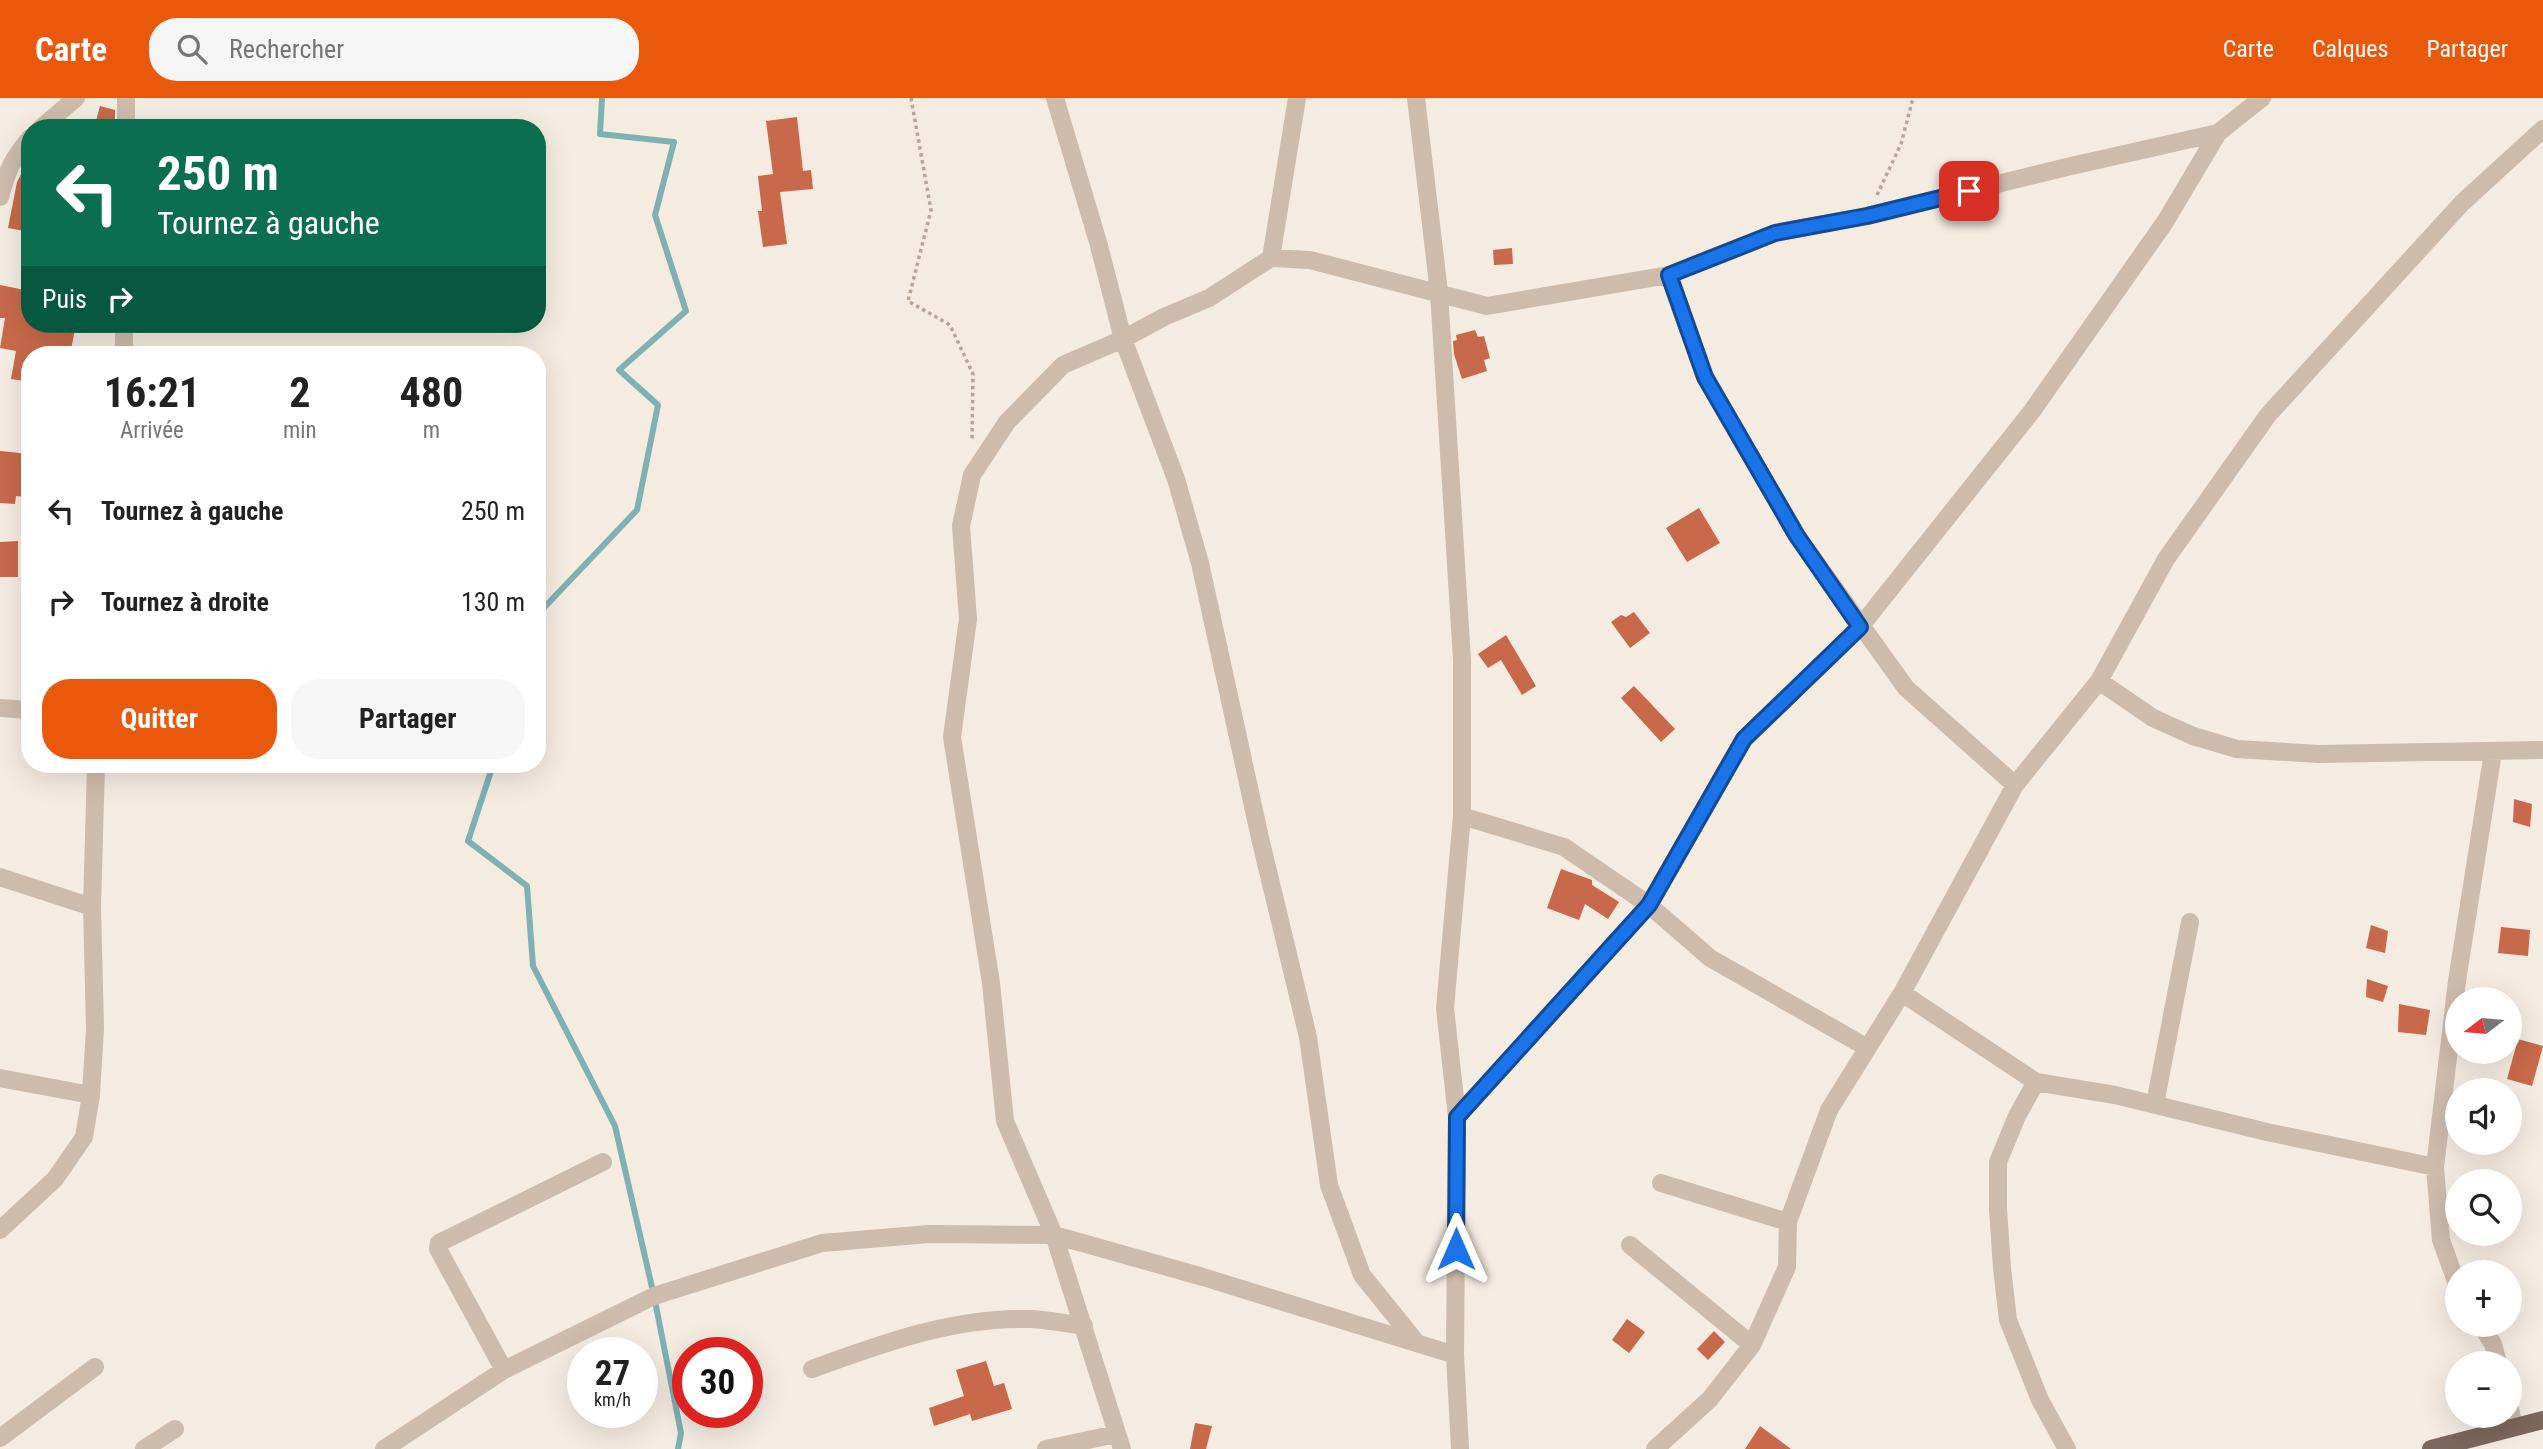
<!DOCTYPE html>
<html lang="fr">
<meta charset="utf-8">
<style>
:root{--surface:#fff;--page:#f6f6f6;--text:#222;--muted:#767676;--accent:#ea580c}
body{margin:0;font-family:"Roboto Condensed",sans-serif;background:var(--page);color:var(--text);height:100vh;display:flex;flex-direction:column;font-size:26px;white-space:nowrap}
*{box-sizing:border-box;margin:0}
p{font-size:23px;color:var(--muted)}
.icon{flex:none;width:38px;height:38px;fill:none;stroke:currentColor;stroke-width:2;stroke-linecap:round;stroke-linejoin:round}
.map{position:relative;flex:1;overflow:hidden}
.drawer{position:absolute;left:21px;top:248px;width:525px;height:427px;display:flex;flex-direction:column;background:var(--surface);border-radius:28px;box-shadow:0 7px 28px #0002}
.drawer>*{flex:none}
.banner{position:absolute;left:21px;top:21px;width:525px;height:214px;border-radius:28px;box-shadow:0 7px 28px #0002;background:#0b6e4f;color:#fff;overflow:hidden}
.needle{width:46px;rotate:254deg}
.controls{position:absolute;left:2445px;top:889px;display:grid;gap:14px}
.controls a{display:grid;place-items:center;width:77px;height:77px;border-radius:50%;background:var(--surface);box-shadow:0 7px 28px #0002;font-size:35px}
.speed{position:absolute;left:567px;top:1239px;display:flex;gap:14px;font-size:35px;font-weight:700;text-align:center}
.speed>*{display:grid;place-content:center;width:91px;height:91px;border-radius:50%;background:var(--surface);box-shadow:0 7px 28px #0002;line-height:1}
.speed small{font-size:18px;font-weight:400}
.speed .limit{border:10px solid #d22;background:#fff;color:#111}
.pin{position:absolute;display:grid;place-items:center;width:60px;height:60px;color:#fff;margin:-30px;border-radius:14px;box-shadow:0 4px 10px #0006}
.me{position:absolute;width:77px;margin:-38px;rotate:0deg;stroke-linejoin:round;filter:drop-shadow(0 0 5px #0008)}
.turn{display:flex;align-items:center;gap:24px;height:147px;padding:0 21px;font-size:32px}
.turn .icon{width:91px;height:91px;stroke-width:2.5}
.turn b{display:block;font-size:49px;line-height:60px}
.then{display:flex;align-items:center;height:66px;padding:0 21px;background:#0003;gap:14px;font-size:26px}
.eta{display:flex;justify-content:space-evenly;align-items:center;height:119px;text-align:center}
.eta b{font-size:42px;font-weight:700;line-height:49px}
.cta{display:flex;gap:14px;margin-top:auto;padding:14px 21px}
.cta a{flex:1;height:80px;border-radius:28px;background:var(--accent);color:#fff;font-size:28px;font-weight:700;line-height:80px;text-align:center}
.cta a+a{background:var(--page);color:var(--text)}
ul{padding:0;list-style:none}
li{display:flex;align-items:center;gap:21px;height:91px;padding:0 21px}
li div{flex:1}
li b{display:block;font-size:26px}
li em{font-style:normal}
header{display:flex;align-items:center;gap:42px;box-sizing:border-box;height:98px;padding:0 35px;background:var(--accent);color:#fff}
header strong{font-size:33px}
nav{display:flex;gap:38px;margin-inline-start:auto;font-size:24px}
.search{width:490px;height:63px;background:var(--page);display:flex;align-items:center;gap:18px;box-sizing:border-box;padding:0 24px;border-radius:28px;color:var(--muted);font-size:26px}
.map>svg:first-child{display:block}
</style>
<header>
<strong>Carte</strong>
<div class="search"><svg class="icon" aria-label="search" viewBox="0 0 24 24"><circle cx="10" cy="10" r="6"/><path d="M15 15l6 6"/></svg>Rechercher</div>
<nav><a>Carte</a><a>Calques</a><a>Partager</a></nav>
</header>
<div class="map">
<svg width="2543" height="1351" viewBox="0 0 2543 1351">
<rect width="100%" height="100%" fill="#f4ebe1"/>
<g fill="none" stroke-linecap="round" stroke-linejoin="round">
<path stroke="#7fb0b2" stroke-width="6" d="M537,517L637,412L658,307L619,272L686,213L655,117L674,44L600,36L602,0
M493,667L468,743L527,788L533,868L615,1028L654,1198L681,1335L678,1351"/>
</g>
<path fill="#c8694b" d="M100,8L115,12V30H94Z
M797,19L803,73L811,72L813,91L780,94L787,146L763,149L758,113H762L758,78L773,76L766,23Z
M30,59V134L8,130L17,84Z
M1512,150L1513,166L1494,167L1493,152Z
M0,187L30,193V226H76L70,257L30,255V284L11,281L16,253L0,250L5,220H0Z
M1475,232L1478,239L1484,238L1490,260L1484,262L1487,273L1462,281L1454,256L1453,243L1457,242L1456,237Z
M0,353L30,356V395H24V399L16,398L15,406L0,405Z
M1699,410L1720,445L1687,464L1666,430Z
M18,443V479H0V444Z
M1634,514L1650,535L1630,550L1611,524L1621,517L1626,519Z
M1506,537L1536,588L1522,597L1501,562L1488,570L1478,556Z
M1634,588L1675,631L1661,644L1621,600Z
M2514,701L2532,706L2530,729L2513,724Z
M1561,771L1592,782V787L1619,804L1608,821L1585,806L1579,822L1547,810Z
M2371,827L2388,833L2385,855L2366,850Z
M2501,829L2530,832L2528,858L2498,855Z
M2367,881L2388,888L2383,904L2366,899Z
M2399,906L2430,912L2426,937L2398,934Z
M2518,941L2543,948L2532,988L2507,981Z
M1627,1221L1645,1234L1629,1255L1612,1242Z
M1714,1233L1725,1244L1708,1262L1697,1251Z
M986,1263L994,1288L1004,1285L1012,1311L972,1323L970,1316L934,1328L929,1310L964,1298L956,1272Z
M1195,1325L1212,1328L1206,1351H1190Z
M1760,1328L1791,1351H1745Z"/>
<g fill="none" stroke-linecap="round" stroke-linejoin="round">
<path stroke="#b9a596" stroke-width="3.5" stroke-dasharray="3.5 3.5" stroke-linecap="butt" d="M911,0L931,112L908,203L950,227L973,276L972,343
M1877,97L1901,46L1913,0"/>
<path stroke="#cdbbac" stroke-width="18" d="M1055,0L1098,144L1123,241L1176,381L1200,465L1260,740L1308,939L1329,1087L1362,1177L1416,1244
M1416,0L1439,194L1462,562V718L1445,910L1457,1019L1455,1257L1460,1351
M41,30L76,0
M126,30V0
M0,99C8,71 11,63 30,40
M1271,160L1297,0
M1669,177L1705,279L1797,438L1906,590L2015,687
M124,226V257
M2099,583L2153,620L2193,638L2237,651L2319,656L2543,652
M0,610L30,612
M1462,718L1564,749L1649,807L1710,860L1866,949
M0,779L92,809
M1902,895L2036,984L2115,997L2267,1034L2435,1069L2441,1142L2457,1186
M0,980L91,997
M2036,984L2017,1018L1998,1064V1111L2002,1170L2008,1222L2040,1302L2067,1351
M2155,1006L2190,824
M1457,1019L1649,807L1744,641L1860,529L2032,313L2165,124L2218,35L2262,0
M2435,1069L2457,883L2493,654
M1661,1085L1788,1124
M0,1132L55,1081L84,1039L91,997L95,930L92,809L96,667
M1630,1147L1752,1247
M2481,1227L2493,1246L2498,1265
M812,1271C883,1245 954,1219 1030,1221C1048,1222 1066,1225 1084,1228
M504,1272L438,1151L439,1145L603,1064
M2510,1311L2514,1329
M0,1340L95,1269
M144,1351L175,1331
M384,1351L504,1272L654,1198L822,1145L929,1136L1054,1137L1203,1179L1455,1257
M1046,1351L1116,1336
M1122,1351L1054,1137L1005,1023L991,885L952,639L968,521L961,428L972,377L1007,324L1063,267L1123,241L1164,219L1209,200L1271,160L1310,162L1487,208L1669,177L1775,135L1867,118L2071,68L2218,35
M1655,1351L1710,1301L1752,1247L1787,1169L1788,1124L1829,1012L1902,895L2015,687L2099,583L2166,461L2268,317L2462,105L2543,31"/>
<path stroke="#7d675c" stroke-width="18" d="M2431,1351L2543,1322"/>
</g>
<g fill="none" stroke-linecap="round" stroke-linejoin="round">
<g stroke="#114b97" stroke-width="18">
<path id="route" d="M1456,1151L1457,1019L1649,807L1744,641L1860,529L1797,438L1705,279L1669,177L1775,135L1867,118L1969,93"/>
</g>
<use href="#route" stroke="#1a73e8" stroke-width="12"/>
</g>
</svg>
<div class="controls">
<a><svg class="needle" viewBox="-14 -14 28 28"><path d="M0-13l5 13h-10z" fill="#e53935"/><path d="M0 13l5-13h-10z" fill="#767676"/></svg></a>
<a><svg class="icon" aria-label="sound" viewBox="0 0 24 24"><path d="M4 9h4l5-4v14l-5-4H4zM17 9q2 3 0 6"/></svg></a>
<a><svg class="icon" aria-label="search" viewBox="0 0 24 24"><circle cx="10" cy="10" r="6"/><path d="M15 15l6 6"/></svg></a>
<a>+</a>
<a>−</a>
</div>
<div class="speed"><div>27<small>km/h</small></div><div class="limit">30</div></div>
<div class="pin" style="left:1969px;top:93px;background:#d93025"><svg class="icon" aria-label="arrive" viewBox="0 0 24 24"><path d="M6 21V4h12l-3 4 3 4H6"/></svg></div>
<svg class="me" style="left:1456px;top:1151px" viewBox="-20 -20 40 40"><path d="M0-17L14 15 0 8-14 15z" fill="#1a73e8" stroke="#fff" stroke-width="4"/></svg>
<div class="banner">
<div class="turn"><svg class="icon" aria-label="left" viewBox="0 0 24 24"><path d="M17 20v-9H6M10 6l-5 5 5 5"/></svg><div><b>250 m</b>Tournez à gauche</div></div>
<div class="then">Puis<svg class="icon" aria-label="right" viewBox="0 0 24 24"><path d="M7 20v-9h11M14 6l5 5-5 5"/></svg></div>
</div>
<section class="drawer">
<div class="eta">
<div><b>16:21</b><p>Arrivée</p></div>
<div><b>2</b><p>min</p></div>
<div><b>480</b><p>m</p></div>
</div>
<ul>
<li><svg class="icon" aria-label="left" viewBox="0 0 24 24"><path d="M17 20v-9H6M10 6l-5 5 5 5"/></svg><div><b>Tournez à gauche</b></div><em>250 m</em></li>
<li><svg class="icon" aria-label="right" viewBox="0 0 24 24"><path d="M7 20v-9h11M14 6l5 5-5 5"/></svg><div><b>Tournez à droite</b></div><em>130 m</em></li>
</ul>
<div class="cta"><a>Quitter</a><a>Partager</a></div>
</section>
</div>
